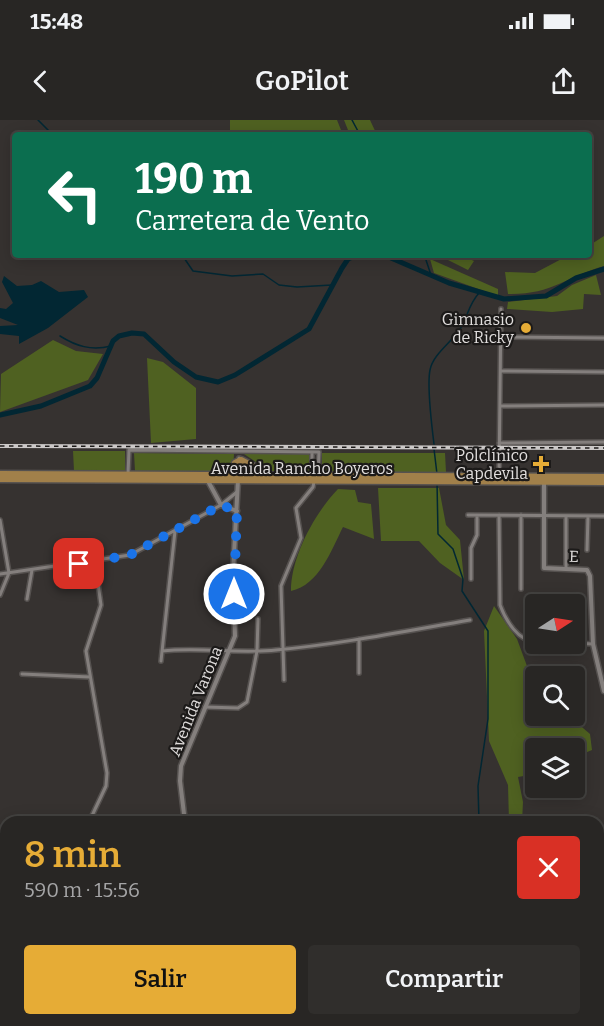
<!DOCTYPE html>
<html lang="es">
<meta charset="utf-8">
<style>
:root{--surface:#282624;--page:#302e2c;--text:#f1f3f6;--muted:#a5a5a6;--line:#444341;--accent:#e6ac36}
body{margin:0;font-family:Bitter,serif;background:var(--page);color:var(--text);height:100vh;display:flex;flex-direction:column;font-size:22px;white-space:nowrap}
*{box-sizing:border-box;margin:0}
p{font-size:20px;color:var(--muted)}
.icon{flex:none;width:33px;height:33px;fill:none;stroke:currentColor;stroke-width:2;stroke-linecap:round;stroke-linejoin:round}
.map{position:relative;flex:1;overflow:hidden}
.panel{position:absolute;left:0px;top:696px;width:604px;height:210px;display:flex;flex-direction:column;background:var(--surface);border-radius:18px 18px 0 0;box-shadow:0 3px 15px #0003,0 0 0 2px var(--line)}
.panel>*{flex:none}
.top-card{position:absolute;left:12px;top:12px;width:580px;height:126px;border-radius:6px;box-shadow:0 3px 15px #0003,0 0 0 2px var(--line);background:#0b6e4f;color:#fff;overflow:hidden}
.needle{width:39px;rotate:78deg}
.controls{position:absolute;left:525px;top:474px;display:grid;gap:12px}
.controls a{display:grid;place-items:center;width:60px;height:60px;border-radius:6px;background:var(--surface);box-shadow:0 3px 15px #0003,0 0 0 2px var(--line);font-size:30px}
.pin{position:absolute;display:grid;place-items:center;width:51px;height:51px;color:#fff;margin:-26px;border-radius:12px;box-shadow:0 3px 9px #0006}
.me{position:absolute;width:66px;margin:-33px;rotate:0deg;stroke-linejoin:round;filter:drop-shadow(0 0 4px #0008)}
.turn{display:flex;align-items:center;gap:21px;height:126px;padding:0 24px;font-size:27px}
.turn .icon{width:78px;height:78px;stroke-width:2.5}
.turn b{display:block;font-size:42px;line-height:51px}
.round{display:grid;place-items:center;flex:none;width:63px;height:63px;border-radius:6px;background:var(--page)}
.headline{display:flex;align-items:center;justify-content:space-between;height:102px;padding:0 24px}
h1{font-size:36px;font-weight:600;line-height:45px;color:var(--accent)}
.primary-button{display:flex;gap:12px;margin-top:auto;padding:12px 24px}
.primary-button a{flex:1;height:69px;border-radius:6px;background:var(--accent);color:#111;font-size:24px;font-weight:600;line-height:69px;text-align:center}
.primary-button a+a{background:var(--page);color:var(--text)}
.status{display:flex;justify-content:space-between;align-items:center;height:42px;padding:0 30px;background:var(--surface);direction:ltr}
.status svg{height:16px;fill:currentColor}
header{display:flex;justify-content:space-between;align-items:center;height:78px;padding:0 24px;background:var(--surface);font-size:27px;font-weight:600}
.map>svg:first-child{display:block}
</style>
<div class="status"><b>15:48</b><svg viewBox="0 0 49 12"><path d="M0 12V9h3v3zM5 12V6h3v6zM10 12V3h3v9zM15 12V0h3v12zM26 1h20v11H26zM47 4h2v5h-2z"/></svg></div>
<header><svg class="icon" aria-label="back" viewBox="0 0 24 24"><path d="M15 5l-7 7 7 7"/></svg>GoPilot<svg class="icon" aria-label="share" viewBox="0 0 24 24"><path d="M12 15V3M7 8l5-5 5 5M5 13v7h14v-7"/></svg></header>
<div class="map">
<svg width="604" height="906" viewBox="0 0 604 906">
<rect width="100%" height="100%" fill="#363230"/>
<path fill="#4f6121" d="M230,0H337L343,15H230Z
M344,0H370L377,15H350Z
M604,116V146C566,157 551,175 508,174L505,152L535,153L569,135H590V125Z
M438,135H461L474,141L468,150Z
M430,139L498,169V176L434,153Z
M596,155L601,175L584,174L583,189L552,192L507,189L508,182L557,176L572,165Z
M53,220L76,231L103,234L88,260L0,292L1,254Z
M147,238L163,242L196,268V319L151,323Z
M73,331H125V351H74Z
M309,332V351L271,352L244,334Z
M134,333L234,334L233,351H135Z
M322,333H445L446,352H322Z
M378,368H439L446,405L460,420L464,460L440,443L419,421H381Z
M338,369L355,370L358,382L371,384L374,419L343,407C331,431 319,465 291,471C291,437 314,394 338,369Z
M494,486L517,519L527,546L561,548L562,556H536V596H569L590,614L592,630L575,637L574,628H536L535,654L518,657L523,682L522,702H509L508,665L489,621L484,511Z"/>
<path fill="#022733" d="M4,156L17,166L32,165L41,161L59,172L84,170L88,177L48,208L19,224V216L0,214V206L18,205L0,198V188L6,189L13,183L2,162Z"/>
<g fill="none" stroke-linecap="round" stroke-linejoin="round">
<path stroke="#022733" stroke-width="1.5" d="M38,0L53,15
M352,0L360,15
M182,135L193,151L232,156L263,154L279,165L297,167L332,165
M425,137L431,155
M60,216C76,226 91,231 111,226
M434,324C432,308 427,265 430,250C433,234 452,222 460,209C468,197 468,185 479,173
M434,329L437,354
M437,362L438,414L453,429L463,459L462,471L488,511V599L478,666L479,702
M305,906L307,900
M413,906L414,900"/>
<path stroke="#022733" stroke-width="5" d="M384,135L449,163L504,179L546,176L576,158L604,149
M0,295L41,286L90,266L97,258L113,221L119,216L132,213L144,214L174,242L196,257L218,262L235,255L309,209L342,148L348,139L358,135"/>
<g stroke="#55514f" stroke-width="6">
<path id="minor" d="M501,217L604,218
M501,251L604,252
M501,286L604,285
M499,323L604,322
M128,354L129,330L319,332L318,355
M239,354V338
M312,354V332
M499,355L501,189
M468,395L604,396
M499,395L500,485C506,501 518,521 536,522
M0,400L9,453L0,475
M587,430L588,396
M566,448V396
M0,454L130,435L221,385L237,372
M471,459V428L477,415V396
M521,469V395
M27,479L32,450
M574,523L593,524
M162,531C200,527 238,534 276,530C341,524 406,511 470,500
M161,541L175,411
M359,553V519
M22,554L90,557
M284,560L281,466L301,418L296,388L313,367L314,361
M205,587L238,588L247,582L257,531L258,499
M89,702L106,666L107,653L86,531L101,485L95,442
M598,767L604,789
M598,829L604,843
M598,883L604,882
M598,887L603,906
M481,900L482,906"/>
</g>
<g stroke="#55514f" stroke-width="7">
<path id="tertiary" d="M208,361L221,385L237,391
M544,362V448L587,450L590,456L593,524L604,571
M185,702L180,661L181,646L235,516L233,453L238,360
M598,808L604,807
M196,906V900"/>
</g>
<g stroke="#55514f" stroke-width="7">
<path id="secondary" d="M598,819L604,814
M570,900L571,906"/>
</g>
<g stroke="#55514f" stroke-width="9">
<path id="trunk" d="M0,354L604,357
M235,354V343L241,340L268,354
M0,359L604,362"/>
</g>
<use href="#minor" stroke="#847f7d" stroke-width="3"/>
<use href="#tertiary" stroke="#847f7d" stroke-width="4"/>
<use href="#secondary" stroke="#8f806a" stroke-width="4"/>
<use href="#trunk" stroke="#a1804a" stroke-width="6"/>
<g stroke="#ccc9c8" stroke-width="4">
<path id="rail" d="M0,326L604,328"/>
</g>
<use href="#rail" stroke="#1c1a19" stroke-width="1.5" stroke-dasharray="4.5" stroke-linecap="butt"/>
</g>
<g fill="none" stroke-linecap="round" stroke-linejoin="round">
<path stroke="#1a73e8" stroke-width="10" stroke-dasharray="0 18" d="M79,444L130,435L221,385L237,391L234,474"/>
</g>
<g fill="#e6ac36" stroke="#1c1a19" stroke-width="2">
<circle cx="526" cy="208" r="6"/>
<path d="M538 335h6v6h6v6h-6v6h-6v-6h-6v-6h6z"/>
</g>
<g text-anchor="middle" stroke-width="4.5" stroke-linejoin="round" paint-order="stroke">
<g font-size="16" fill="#e1dedd" stroke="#1c1a19" text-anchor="end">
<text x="514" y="205">Gimnasio<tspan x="514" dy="18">de Ricky</tspan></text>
<text x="528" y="341">Polclínico<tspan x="528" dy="18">Capdevila</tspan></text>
</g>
<g font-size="16" fill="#e1dedd" stroke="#1c1a19">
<text x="302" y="354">Avenida Rancho Boyeros</text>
<text transform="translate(574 436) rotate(2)" y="6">E</text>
<text transform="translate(195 581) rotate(-68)" y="6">Avenida Varona</text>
</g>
</g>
</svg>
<div class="controls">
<a><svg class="needle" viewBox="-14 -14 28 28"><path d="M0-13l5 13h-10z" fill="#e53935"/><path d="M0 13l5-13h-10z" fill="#a5a5a6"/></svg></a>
<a><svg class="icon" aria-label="search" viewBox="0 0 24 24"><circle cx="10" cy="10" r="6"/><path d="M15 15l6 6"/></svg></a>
<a><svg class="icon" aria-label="layers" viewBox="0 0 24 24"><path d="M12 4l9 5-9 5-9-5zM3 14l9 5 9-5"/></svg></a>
</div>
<div class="pin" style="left:79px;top:444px;background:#d93025"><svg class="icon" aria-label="arrive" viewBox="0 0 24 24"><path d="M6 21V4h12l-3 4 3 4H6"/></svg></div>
<svg class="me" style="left:234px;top:474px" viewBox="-20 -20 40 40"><circle r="17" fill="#1a73e8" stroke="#fff" stroke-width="3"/><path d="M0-11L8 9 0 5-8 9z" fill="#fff"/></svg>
<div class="top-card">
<div class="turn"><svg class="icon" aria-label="left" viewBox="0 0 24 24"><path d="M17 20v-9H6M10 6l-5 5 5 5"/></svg><div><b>190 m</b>Carretera de Vento</div></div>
</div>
<section class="panel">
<div class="headline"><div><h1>8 min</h1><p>590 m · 15:56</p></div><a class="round" style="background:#d93025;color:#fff"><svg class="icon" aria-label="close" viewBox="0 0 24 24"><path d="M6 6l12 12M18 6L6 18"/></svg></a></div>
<div class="primary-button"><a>Salir</a><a>Compartir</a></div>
</section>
</div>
